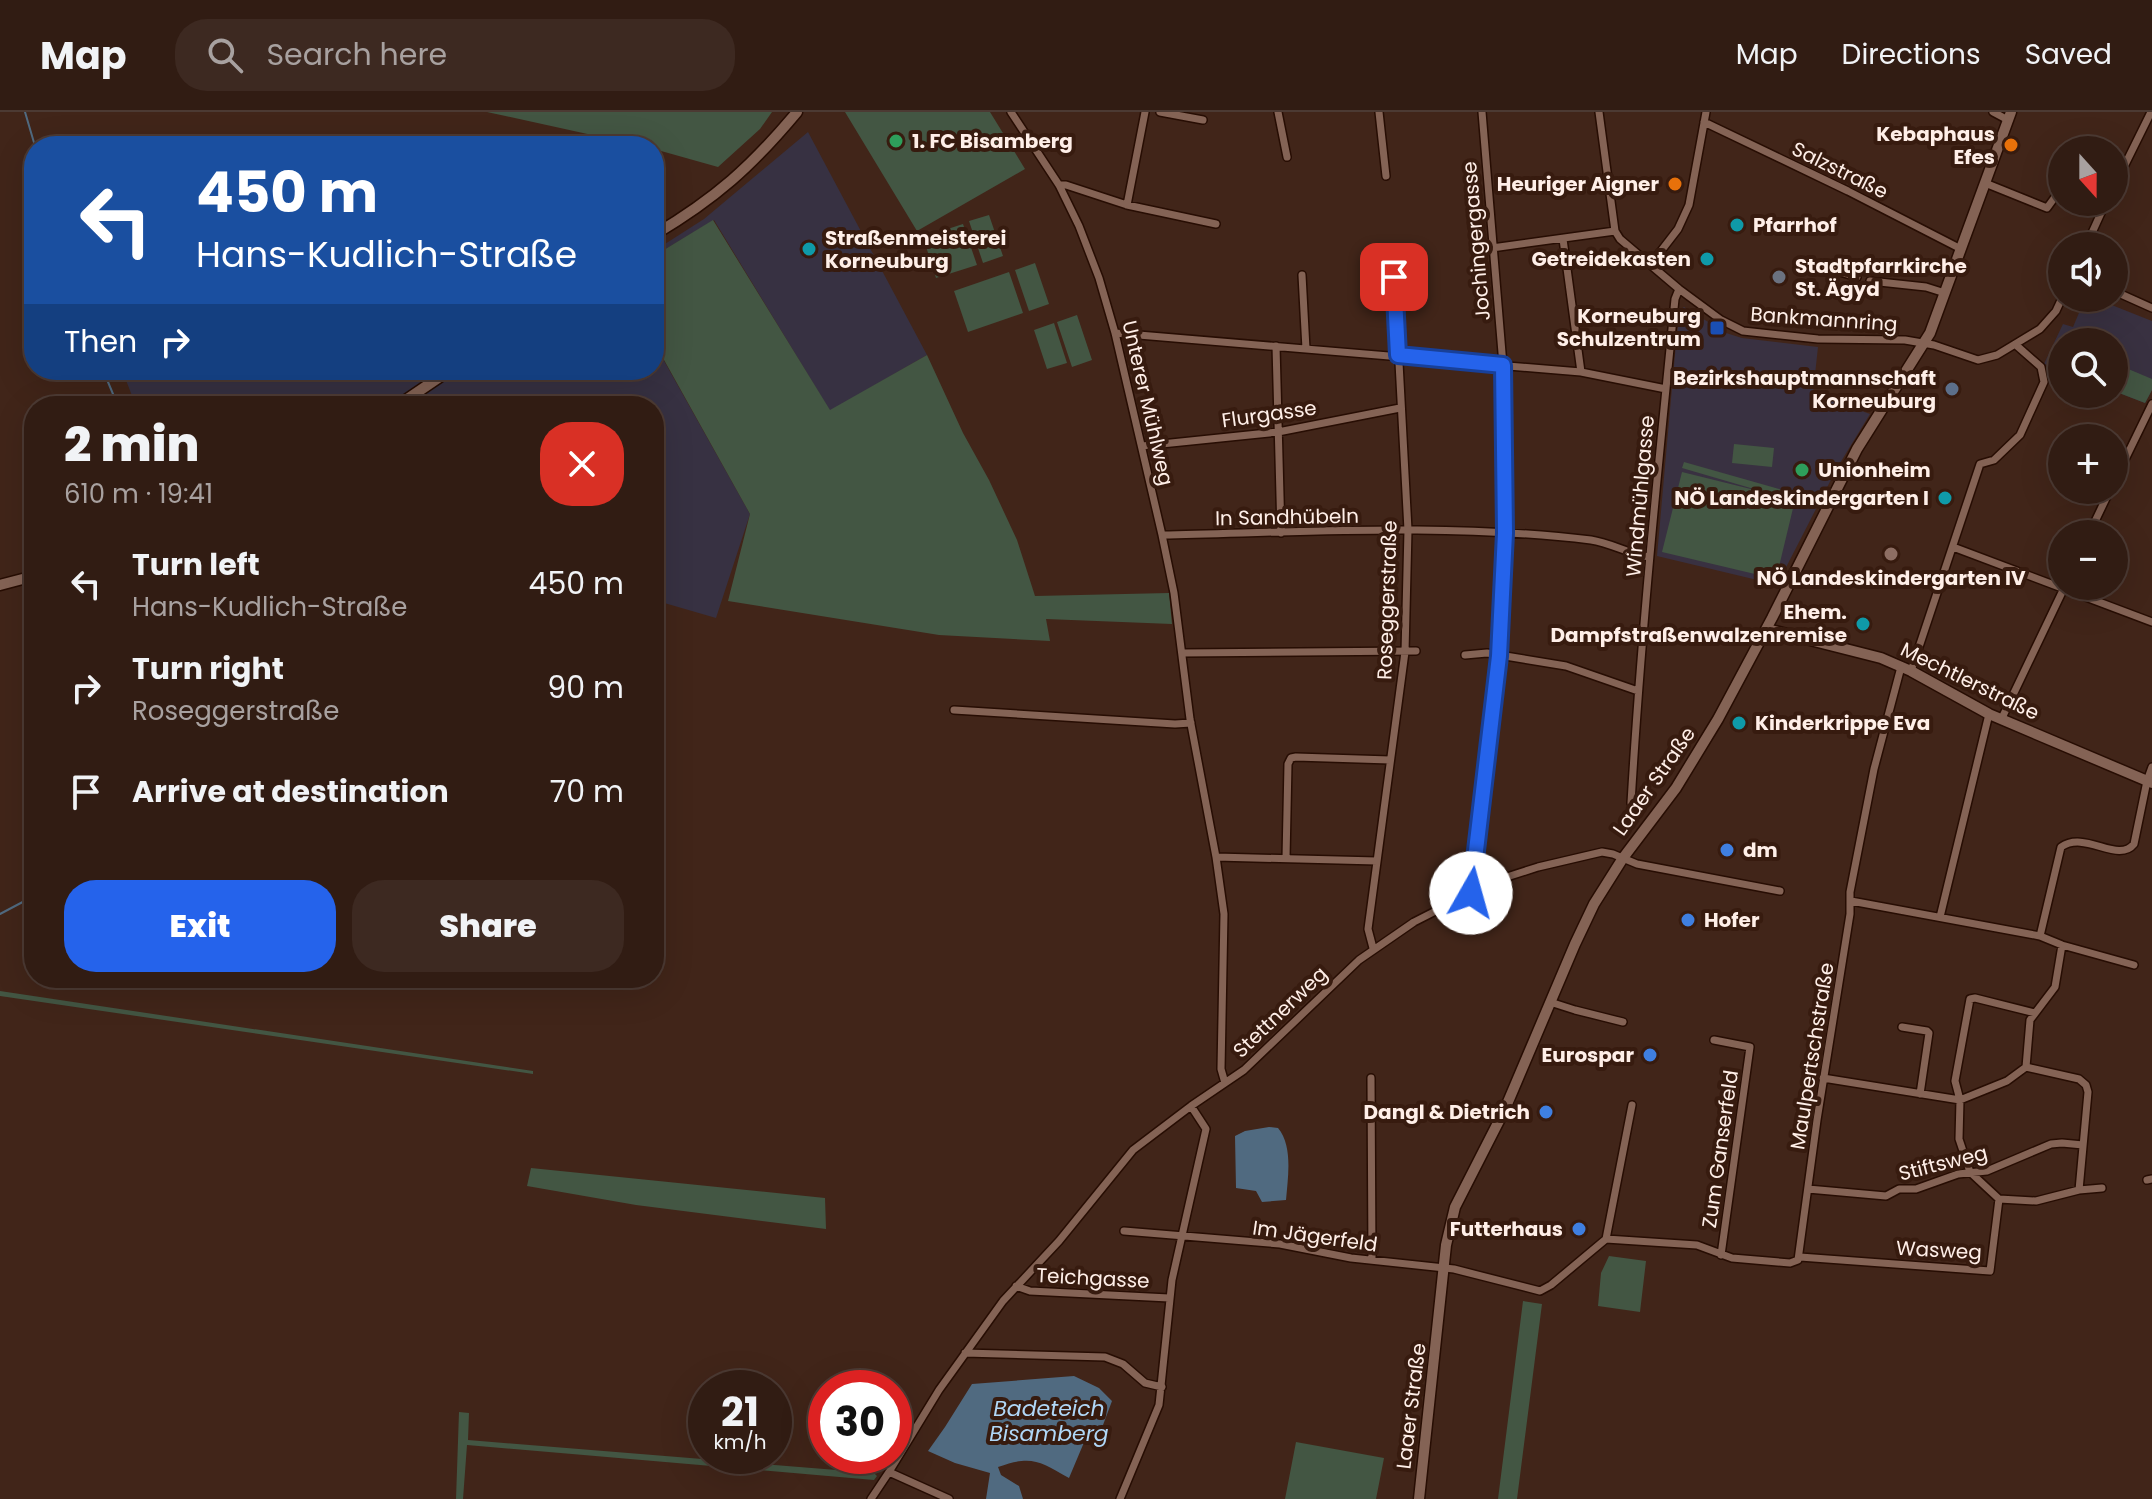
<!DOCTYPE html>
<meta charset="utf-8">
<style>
:root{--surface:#311c13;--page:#3d2921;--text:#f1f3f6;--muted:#a8a1a0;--line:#4c3a33;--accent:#2563eb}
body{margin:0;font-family:Poppins,sans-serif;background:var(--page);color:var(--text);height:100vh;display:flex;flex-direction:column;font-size:30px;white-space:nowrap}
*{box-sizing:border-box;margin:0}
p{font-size:26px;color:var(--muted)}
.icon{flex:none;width:44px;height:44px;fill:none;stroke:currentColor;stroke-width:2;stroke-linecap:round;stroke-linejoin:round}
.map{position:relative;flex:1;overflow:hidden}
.details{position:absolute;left:24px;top:284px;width:640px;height:592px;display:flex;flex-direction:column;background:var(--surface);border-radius:32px;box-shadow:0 8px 32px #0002,0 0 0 2px var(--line)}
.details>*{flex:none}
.top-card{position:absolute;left:24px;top:24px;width:640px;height:244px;border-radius:32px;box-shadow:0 8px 32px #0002,0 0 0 2px var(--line);background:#1a4fa0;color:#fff;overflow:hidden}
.needle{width:52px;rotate:159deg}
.tools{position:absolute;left:2048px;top:24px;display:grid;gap:16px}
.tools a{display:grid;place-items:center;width:80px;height:80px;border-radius:50%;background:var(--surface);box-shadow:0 8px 32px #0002,0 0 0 2px var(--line);font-size:40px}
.speed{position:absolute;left:688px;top:1258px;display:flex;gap:16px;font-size:40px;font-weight:700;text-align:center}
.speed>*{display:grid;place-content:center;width:104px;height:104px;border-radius:50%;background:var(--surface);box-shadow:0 8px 32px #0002,0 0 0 2px var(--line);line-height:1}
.speed small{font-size:20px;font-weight:400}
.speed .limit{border:12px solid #d22;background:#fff;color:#111}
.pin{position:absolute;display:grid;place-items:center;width:68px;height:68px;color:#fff;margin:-34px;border-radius:16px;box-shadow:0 4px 12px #0006}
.me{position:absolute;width:88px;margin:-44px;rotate:7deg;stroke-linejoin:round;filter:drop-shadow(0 0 6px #0008)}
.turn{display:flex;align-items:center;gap:28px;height:168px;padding:0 40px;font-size:36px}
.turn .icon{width:104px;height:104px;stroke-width:2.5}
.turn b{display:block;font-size:56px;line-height:68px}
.then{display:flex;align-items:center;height:76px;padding:0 40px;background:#0003;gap:16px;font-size:30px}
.round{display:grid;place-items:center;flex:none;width:84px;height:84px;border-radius:32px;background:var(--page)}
.head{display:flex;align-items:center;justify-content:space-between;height:136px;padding:0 40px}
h1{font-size:48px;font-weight:800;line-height:60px}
.action{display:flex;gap:16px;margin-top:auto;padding:16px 40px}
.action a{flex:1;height:92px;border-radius:32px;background:var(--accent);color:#fff;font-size:32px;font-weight:800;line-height:92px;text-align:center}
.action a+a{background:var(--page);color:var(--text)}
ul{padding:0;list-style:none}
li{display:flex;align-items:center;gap:24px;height:104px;padding:0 40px}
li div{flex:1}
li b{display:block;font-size:30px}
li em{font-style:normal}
header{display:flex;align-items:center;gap:48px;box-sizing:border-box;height:112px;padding:0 40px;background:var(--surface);border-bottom:2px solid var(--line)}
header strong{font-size:38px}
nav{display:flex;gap:44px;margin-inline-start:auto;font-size:28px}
.search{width:560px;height:72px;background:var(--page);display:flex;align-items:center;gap:20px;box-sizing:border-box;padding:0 28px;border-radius:32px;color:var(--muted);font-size:30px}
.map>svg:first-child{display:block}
</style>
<header>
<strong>Map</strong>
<div class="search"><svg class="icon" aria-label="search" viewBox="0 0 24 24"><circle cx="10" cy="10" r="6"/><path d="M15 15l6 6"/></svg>Search here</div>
<nav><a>Map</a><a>Directions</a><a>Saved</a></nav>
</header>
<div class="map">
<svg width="2152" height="1387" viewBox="0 0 2152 1387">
<rect width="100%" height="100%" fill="#412519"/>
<path fill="#373142" d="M808,20L927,243L830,299L714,108L654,144V139L704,107Z
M654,231L750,402L716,506L654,488V294H136L122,258H420L452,267L466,258H654Z"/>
<path fill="#393141" d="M2094,186L2152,209V278L2145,291L2114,279V230H2062V258L2044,252L2063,212L2073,215L2084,189L2091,192Z
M1684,195L1726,221L1742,226L1818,235L1813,281L1870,302L1837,356L1778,471L1774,472L1657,444L1676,231L1680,198Z"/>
<path fill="#435643" d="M487,0H772L760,17L718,55L654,37V34H642Z
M845,0H990L1025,57L917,119Z
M989,103L1003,144L983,151L969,109Z
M713,108L830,298L927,243L963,321L989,368L1017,428L1035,484L1169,481L1172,512L1046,507L1050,529L939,523L728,489L750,402L654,230V144Z
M963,112L977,153L936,166L923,125Z
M1035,151L1049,192L1029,199L1015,158Z
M1009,160L1023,201L968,220L954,179Z
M1077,203L1092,248L1072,255L1057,210Z
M1054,211L1067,251L1047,257L1034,218Z
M2114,251L2152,267V278L2145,291L2114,279Z
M1734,332L1774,336L1772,355L1732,351Z
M1684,350L1807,385L1806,391L1795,388L1776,467L1662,440L1682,360L1771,382L1682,356Z
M0,879L533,959V962L0,884Z
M531,1056L825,1086L826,1117L636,1093L527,1074Z
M1609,1144L1646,1149L1640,1200L1598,1194L1601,1161Z
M1523,1189L1542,1192L1517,1387H1498Z
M459,1300L469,1301L468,1328L874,1361L877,1364L874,1368L467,1333L463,1387H456Z
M1296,1330L1384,1346L1376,1387H1285Z"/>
<path fill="#506a80" d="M1269,1015L1278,1016C1293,1034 1288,1065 1286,1088L1262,1090L1256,1079L1236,1076L1235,1024L1245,1019Z
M1074,1264L1099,1276L1112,1289L1103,1313L1085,1328L1069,1366C1039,1349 1032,1343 998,1355L1001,1363L1019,1374L1023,1387H986L990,1361L955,1351L928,1339L945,1315L972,1272Z"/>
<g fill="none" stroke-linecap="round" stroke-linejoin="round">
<path stroke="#506a80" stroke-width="2" d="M25,0L35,34
M103,258L118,294
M0,802L34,784"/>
<path stroke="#5e4338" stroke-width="7" stroke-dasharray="7 3.5" stroke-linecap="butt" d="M2075,91L2091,96"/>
<g stroke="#270d03" stroke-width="10">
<path id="street" d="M1011,0L1059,73L1079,114L1099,166L1115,221L1162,423L1174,481L1190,607L1216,745L1224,802L1221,957L1225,971
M1160,0L1203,8
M1278,0L1287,45
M1379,0L1386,64
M1599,0L1615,119L1620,127L1679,177L1721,208L1743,219L1818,227L1905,228L1934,233L1978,248L1997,243L2040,217L2056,199L2062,186
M1993,0L2008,8
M1704,10L1848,79L1961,137
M1985,71L2047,96L2055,85L2062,86
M1059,73H1066L1127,93L1216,112
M2114,75L2151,0
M2072,90L2075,91
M1127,93L1145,0
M1563,127L1581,260
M2086,134L2106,90
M1492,136L1615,119
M1651,152L1678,117L1689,93L1706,0
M1826,156L1857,165
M1302,163L1306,237
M1870,169L1926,175L1945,181
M2114,179L2152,196
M1115,221L1581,260L1666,277
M1276,234L1281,421
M1142,334L1278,320L1400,296
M2114,370L2152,292
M2089,422L2110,378
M1162,423C1305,420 1449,411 1591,428C1611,431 1629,442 1649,445
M1953,435L2152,510
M1182,541L1416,539
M1465,543L1487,541L1566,554L1638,579
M1911,559L1980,352L1994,348L2020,323L2044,270L2041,255L2016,233
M954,598L1175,612L1191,611
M2002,606L2065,474
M1631,691C1641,523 1658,355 1675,187L1679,177
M1216,745L1377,749
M1286,746L1288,652L1291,646L1296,645L1390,648
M1471,781L1499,544L1505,421L1503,253L1482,0
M1851,789L2040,824L2062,833L2134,853
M1940,805L1989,602
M2040,824L2061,735C2085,718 2118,752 2134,732L2147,669L2152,655
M1373,836L1368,817L1405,540L1408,418L1393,139
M1550,890L1575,898L1623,910
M1902,915L1927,919L1929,921L1920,982
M1714,928L1750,935L1721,1143
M2026,955L2079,967L2086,973L2088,980L2079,1078
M2026,955L2030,908L2055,875L2062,833
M1371,966L1372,1148
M1823,966L1960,988L2007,969L2026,955
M2147,1068L2152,1067
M1808,1077L1886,1084L1899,1077H1916L1958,1062L1987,1059L2051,1032L2062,1031L2083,1033
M1999,1087L2036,1089L2079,1078L2102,1076
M1124,1119L1280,1132L1351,1146L1454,1157L1540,1179L1551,1173L1606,1127L1632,993
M1606,1127L1697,1133L1732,1146L1790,1151L1798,1148L1817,1008L1850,802V780L1874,657L1901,555
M1800,1145L1990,1159L1999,1087L1970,1060L1959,1027L1960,988L1955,969L1970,887L1975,886L2035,901
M1016,1174L1030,1179L1169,1186
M965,1241L1105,1245L1123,1252L1145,1271L1162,1275
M889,1360L949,1387
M871,1387L889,1360L939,1278L1003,1189L1059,1129L1133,1038L1191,994L1244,958L1359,848L1414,810L1471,781L1510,764L1538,755L1602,740L1613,742L1637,752L1780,779
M1120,1387L1159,1293L1172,1168L1206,1017L1191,994"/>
</g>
<g stroke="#270d03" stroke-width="13">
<path id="secondary" d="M654,123C716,86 751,55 797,0
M397,294L450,258
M0,473L34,464
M1767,517L1881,546L1911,559L1989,602L2152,671
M1419,1387L1446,1133L1455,1095L1505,997L1575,832L1594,792L1623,746L1676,676L1718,607L1772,506L1857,337L1930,221L2011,0"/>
</g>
<use href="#street" stroke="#846355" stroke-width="7"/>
<use href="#secondary" stroke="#846355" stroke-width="10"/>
</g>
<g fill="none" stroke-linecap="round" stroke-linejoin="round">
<g stroke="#184099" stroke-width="20">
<path id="route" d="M1394,165L1398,243L1503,253L1505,421L1499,544L1471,781"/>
</g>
<use href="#route" stroke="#2563eb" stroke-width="14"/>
</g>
<g fill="#2e9e5b" stroke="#371b0f" stroke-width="3">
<circle cx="896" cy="29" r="8"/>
<circle cx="1802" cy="358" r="8"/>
</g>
<g fill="#e8710a" stroke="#371b0f" stroke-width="3">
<circle cx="2011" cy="33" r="8"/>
<circle cx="1675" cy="72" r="8"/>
</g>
<g fill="#0f9aa8" stroke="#371b0f" stroke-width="3">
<circle cx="1737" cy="113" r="8"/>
<circle cx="809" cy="137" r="8"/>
<circle cx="1707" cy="147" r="8"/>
<circle cx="1945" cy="386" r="8"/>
<circle cx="1863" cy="512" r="8"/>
<circle cx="1739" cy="611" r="8"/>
</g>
<circle fill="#6b7280" stroke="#371b0f" stroke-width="3" cx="1779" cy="165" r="8"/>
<rect fill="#1a4fb4" stroke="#371b0f" stroke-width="3" x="1709" y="208" width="16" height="16" rx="4"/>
<circle fill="#5c6f8a" stroke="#371b0f" stroke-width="3" cx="1952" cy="277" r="8"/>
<circle fill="#8d6e63" stroke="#371b0f" stroke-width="3" cx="1891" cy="442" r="8"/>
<g fill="#3f7fe0" stroke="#371b0f" stroke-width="3">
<circle cx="1727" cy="738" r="8"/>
<circle cx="1688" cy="808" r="8"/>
<circle cx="1650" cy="943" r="8"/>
<circle cx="1546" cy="1000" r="8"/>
<circle cx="1579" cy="1117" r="8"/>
</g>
<g text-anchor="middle" stroke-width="8" stroke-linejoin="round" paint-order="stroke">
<g font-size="20" font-weight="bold" fill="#ffefe8" stroke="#371b0f" text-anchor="end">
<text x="1995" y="29">Kebaphaus<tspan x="1995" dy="23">Efes</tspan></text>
<text x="912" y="36" text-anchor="start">1. FC Bisamberg</text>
<text x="1659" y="79">Heuriger Aigner</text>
<text x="1753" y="120" text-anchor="start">Pfarrhof</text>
<text x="825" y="133" text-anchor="start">Straßenmeisterei<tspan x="825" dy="23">Korneuburg</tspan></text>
<text x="1691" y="154">Getreidekasten</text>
<text x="1795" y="161" text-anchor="start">Stadtpfarrkirche<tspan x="1795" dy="23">St. Ägyd</tspan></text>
<text x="1701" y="211">Korneuburg<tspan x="1701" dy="23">Schulzentrum</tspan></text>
<text x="1936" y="273">Bezirkshauptmannschaft<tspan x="1936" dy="23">Korneuburg</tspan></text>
<text x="1818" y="365" text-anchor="start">Unionheim</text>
<text x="1929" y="393">NÖ Landeskindergarten I</text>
<text x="1891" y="473" text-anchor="middle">NÖ Landeskindergarten IV</text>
<text x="1847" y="507">Ehem.<tspan x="1847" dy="23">Dampfstraßenwalzenremise</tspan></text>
<text x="1755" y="618" text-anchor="start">Kinderkrippe Eva</text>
<text x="1743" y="745" text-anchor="start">dm</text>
<text x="1704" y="815" text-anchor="start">Hofer</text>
<text x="1634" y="950">Eurospar</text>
<text x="1530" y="1007">Dangl &amp; Dietrich</text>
<text x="1563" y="1124">Futterhaus</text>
</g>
<g font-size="20" fill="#ffefe8" stroke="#371b0f">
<text transform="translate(1840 58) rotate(26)" y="7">Salzstraße</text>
<text transform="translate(1476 129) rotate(-95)" y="7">Jochingergasse</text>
<text transform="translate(1824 207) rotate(4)" y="7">Bankmannring</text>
<text transform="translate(1148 291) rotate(77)" y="7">Unterer Mühlweg</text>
<text transform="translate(1269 302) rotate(-8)" y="7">Flurgasse</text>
<text transform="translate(1640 384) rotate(-85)" y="7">Windmühlgasse</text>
<text transform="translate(1287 405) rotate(-1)" y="7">In Sandhübeln</text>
<text transform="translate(1387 488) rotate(-88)" y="7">Roseggerstraße</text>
<text transform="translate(1970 569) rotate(26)" y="7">Mechtlerstraße</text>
<text transform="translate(1654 669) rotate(-55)" y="7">Laaer Straße</text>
<text transform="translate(1280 900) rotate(-44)" y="7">Stettnerweg</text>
<text transform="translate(1812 944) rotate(-81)" y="7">Maulpertschstraße</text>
<text transform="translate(1720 1037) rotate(-82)" y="7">Zum Ganserfeld</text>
<text transform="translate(1943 1051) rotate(-14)" y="7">Stiftsweg</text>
<text transform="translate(1315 1124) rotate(8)" y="7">Im Jägerfeld</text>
<text transform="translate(1939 1138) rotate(3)" y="7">Wasweg</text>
<text transform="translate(1093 1166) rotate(3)" y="7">Teichgasse</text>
<text transform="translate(1411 1294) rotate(-83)" y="7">Laaer Straße</text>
</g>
<g font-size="22" font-style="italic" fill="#b0d7f7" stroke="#371b0f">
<text x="1049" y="1304">Badeteich<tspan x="1049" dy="25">Bisamberg</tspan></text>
</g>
</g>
</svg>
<div class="tools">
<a><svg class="needle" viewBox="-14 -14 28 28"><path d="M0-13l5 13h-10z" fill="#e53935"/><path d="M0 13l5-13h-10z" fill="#a8a1a0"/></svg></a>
<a><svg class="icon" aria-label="sound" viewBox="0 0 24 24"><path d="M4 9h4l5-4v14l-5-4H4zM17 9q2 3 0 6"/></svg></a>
<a><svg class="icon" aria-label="search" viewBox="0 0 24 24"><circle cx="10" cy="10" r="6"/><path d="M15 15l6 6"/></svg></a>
<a>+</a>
<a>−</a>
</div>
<div class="speed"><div>21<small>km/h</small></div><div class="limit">30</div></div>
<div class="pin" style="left:1394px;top:165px;background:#d93025"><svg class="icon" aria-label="arrive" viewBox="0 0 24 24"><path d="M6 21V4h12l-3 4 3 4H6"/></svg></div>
<svg class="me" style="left:1471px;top:781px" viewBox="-20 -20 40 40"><circle r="19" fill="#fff"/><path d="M0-13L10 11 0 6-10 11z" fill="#2563eb"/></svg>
<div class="top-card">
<div class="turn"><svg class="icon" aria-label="left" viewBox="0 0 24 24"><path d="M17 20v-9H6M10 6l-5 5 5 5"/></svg><div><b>450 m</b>Hans-Kudlich-Straße</div></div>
<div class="then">Then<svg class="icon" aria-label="right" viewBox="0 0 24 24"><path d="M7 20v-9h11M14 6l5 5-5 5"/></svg></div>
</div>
<section class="details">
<div class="head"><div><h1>2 min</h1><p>610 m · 19:41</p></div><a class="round" style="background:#d93025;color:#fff"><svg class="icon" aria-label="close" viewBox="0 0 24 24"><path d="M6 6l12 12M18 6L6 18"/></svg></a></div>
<ul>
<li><svg class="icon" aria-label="left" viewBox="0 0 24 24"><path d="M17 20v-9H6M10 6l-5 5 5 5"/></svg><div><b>Turn left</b><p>Hans-Kudlich-Straße</p></div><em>450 m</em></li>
<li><svg class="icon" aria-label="right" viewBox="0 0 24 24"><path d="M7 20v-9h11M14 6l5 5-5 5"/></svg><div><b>Turn right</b><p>Roseggerstraße</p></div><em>90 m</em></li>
<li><svg class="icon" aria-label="arrive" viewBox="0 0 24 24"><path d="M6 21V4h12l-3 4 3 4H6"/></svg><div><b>Arrive at destination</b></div><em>70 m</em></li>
</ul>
<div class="action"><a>Exit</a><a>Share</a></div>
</section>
</div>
